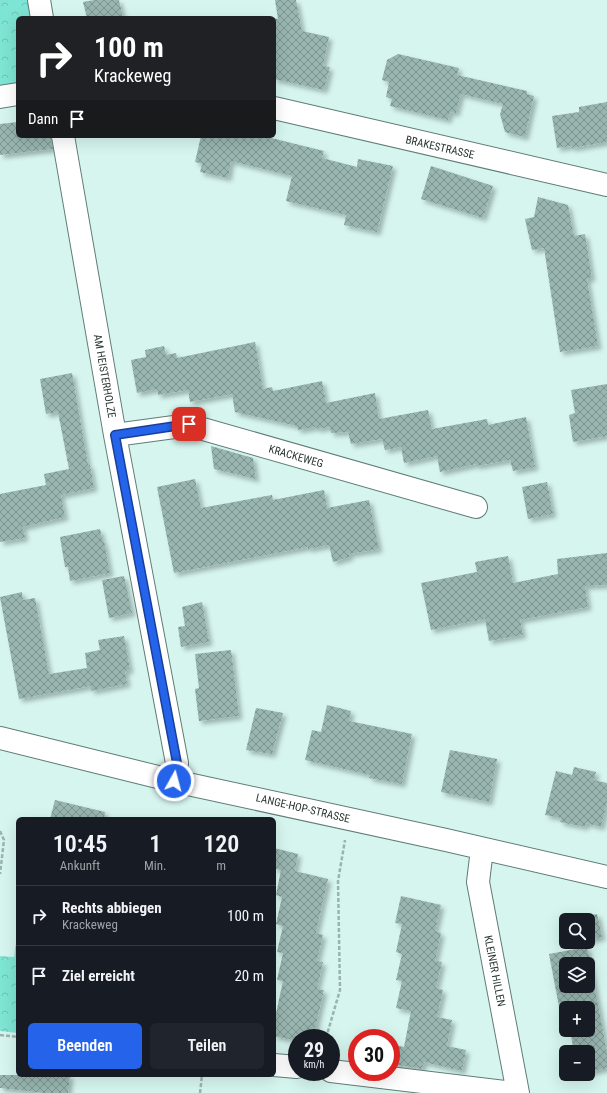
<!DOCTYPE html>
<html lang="de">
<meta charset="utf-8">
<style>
:root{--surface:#171b24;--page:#20242c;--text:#f1f3f6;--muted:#9ea1a6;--line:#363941;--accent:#2563eb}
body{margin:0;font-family:"Roboto Condensed",sans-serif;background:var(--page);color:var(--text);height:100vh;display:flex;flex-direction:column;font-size:15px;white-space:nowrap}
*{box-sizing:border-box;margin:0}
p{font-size:13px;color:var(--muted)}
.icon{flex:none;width:22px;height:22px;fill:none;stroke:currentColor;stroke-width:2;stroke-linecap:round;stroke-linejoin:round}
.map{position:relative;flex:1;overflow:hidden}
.panel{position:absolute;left:16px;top:817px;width:260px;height:260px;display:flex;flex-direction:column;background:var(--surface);border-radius:6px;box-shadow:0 4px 16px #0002}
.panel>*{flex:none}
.top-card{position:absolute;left:16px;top:16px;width:260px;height:122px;border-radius:6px;box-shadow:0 4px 16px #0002;background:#202124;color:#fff;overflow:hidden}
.buttons{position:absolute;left:559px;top:913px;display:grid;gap:8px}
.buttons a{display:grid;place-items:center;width:36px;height:36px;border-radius:6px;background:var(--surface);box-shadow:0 4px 16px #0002;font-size:20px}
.speed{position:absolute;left:288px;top:1029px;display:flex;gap:8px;font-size:20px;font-weight:700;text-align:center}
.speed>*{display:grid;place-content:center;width:52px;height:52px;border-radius:50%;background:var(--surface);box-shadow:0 4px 16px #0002;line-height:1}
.speed small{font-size:10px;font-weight:400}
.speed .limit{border:6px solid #d22;background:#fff;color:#111}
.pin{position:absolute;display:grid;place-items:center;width:34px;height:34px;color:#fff;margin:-17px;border-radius:8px;box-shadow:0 2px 6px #0006}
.me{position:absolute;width:44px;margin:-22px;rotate:7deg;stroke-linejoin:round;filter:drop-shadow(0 0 3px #0008)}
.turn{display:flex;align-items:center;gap:14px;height:84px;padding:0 12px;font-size:18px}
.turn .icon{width:52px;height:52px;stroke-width:2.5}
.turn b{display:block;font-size:28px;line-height:34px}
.then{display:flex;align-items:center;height:38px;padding:0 12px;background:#0003;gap:8px;font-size:15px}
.eta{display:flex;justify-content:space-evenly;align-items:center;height:68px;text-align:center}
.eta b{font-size:24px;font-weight:600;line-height:28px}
.button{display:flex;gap:8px;margin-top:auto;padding:8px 12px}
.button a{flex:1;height:46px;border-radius:6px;background:var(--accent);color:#fff;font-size:16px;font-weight:600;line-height:46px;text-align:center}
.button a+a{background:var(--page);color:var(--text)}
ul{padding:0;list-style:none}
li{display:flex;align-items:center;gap:12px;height:60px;padding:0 12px;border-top:1px solid var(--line)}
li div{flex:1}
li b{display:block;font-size:15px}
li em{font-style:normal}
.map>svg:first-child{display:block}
</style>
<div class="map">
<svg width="607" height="1093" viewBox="0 0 607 1093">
<defs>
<pattern id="park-crowns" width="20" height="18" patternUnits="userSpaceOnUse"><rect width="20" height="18" fill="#7ee4d3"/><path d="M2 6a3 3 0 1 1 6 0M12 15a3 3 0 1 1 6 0" fill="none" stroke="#6dc4b6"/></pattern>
<pattern id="building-cross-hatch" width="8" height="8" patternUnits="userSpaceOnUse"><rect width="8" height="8" fill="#98b5af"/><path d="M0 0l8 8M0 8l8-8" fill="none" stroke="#7c948f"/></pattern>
<filter id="shadow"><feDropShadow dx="3.5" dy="3.5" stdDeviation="2" flood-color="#0004"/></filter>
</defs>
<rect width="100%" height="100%" fill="#d6f5ef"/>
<path fill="url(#park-crowns)" d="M0,0H30L32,18H18V86L0,89Z
M18,927V1033L0,1031V956L14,957Z"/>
<path fill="url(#building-cross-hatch)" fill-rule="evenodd" filter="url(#shadow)" d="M94,0H119L123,18H87L83,2Z
M275,0H296L302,31L329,37L323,66L330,67L324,90L274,79V18L278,19Z
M398,54L459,68L457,75L527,91V94L534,96L525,137L505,132L500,114L503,104L461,94L456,113L450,112L448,120L390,106L392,99L386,97L389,82L382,80L387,60Z
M607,102V142L572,148V146L557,148L552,116L579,112V107Z
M18,122V136H51L53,149L0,155V124Z
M201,136H263L324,151L322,158L357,167L358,159L393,166L377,232L344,225L346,215L286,201L292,176L231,161L228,178L200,172L202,164L195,162Z
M431,166L493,186L483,218L421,199Z
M538,197L568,205L574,236L585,234L592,278L587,279L598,346L560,352L544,248L532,250L525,219L534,217Z
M255,342L263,389L272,387L273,391L322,381L326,403L375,393L379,419L428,410L432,429L487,419L488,425L526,417L535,467L513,471L510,460L476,466V464L440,472L437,456L404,463L401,447L385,450L382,439L351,444L348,432L331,433L330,427L317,429L316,427L298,430L297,426L235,412L232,394L190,402L188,390L158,395L157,389L137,393L131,360L146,357L145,350L164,346L166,355L176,353L177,358Z
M72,373L88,465H90L94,488L61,495L65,517L23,527L25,538L0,542V494L46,485L44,474L69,469L58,412L46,414L40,379Z
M607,384V436L573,442L569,415L575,413L571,390Z
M211,446L253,458L256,479L214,469Z
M195,479L201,508L272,495L273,500L324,490L327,508L369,500L379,549L349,554L350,557L333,562L329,545L308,549V547L174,573L157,487Z
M547,482L553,514L528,519L522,487Z
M100,529L103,542L104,541L110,573L70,581L68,567H65L60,537Z
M607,553V585L585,586L588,607L520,620L523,635L489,641L485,619L431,630L421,583L477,572L475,562L508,556L513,583L558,574L557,559Z
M124,576L132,613L109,618L102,580Z
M22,592L23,600L35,598L49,674L87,668L85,653L100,650L98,640L124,636L130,670L125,671L127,684L91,691V686L19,699L0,597Z
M202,602L209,642L181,647L178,627L185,626L182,607Z
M231,650L239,716L199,721L195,689L199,688L195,654Z
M327,705L351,711L349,721L412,734L402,784L369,778L370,775L305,760L312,730L321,732Z
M256,708L283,713L272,754L246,750Z
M450,750L497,759L489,802L441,792Z
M574,767L596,772L594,780L607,783V802L601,827L586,823L585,827L560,822L561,818L545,815L556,771L572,775Z
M55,800L105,812L104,819H50Z
M274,848L298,854L295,871L328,879L316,933L323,935L317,961L323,962L317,989L324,990L313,1038H297V1041L274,1036V1023L283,981L277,980L283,953L277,952L283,926L276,924L282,897L276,895L281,870L274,868Z
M401,896L441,905L435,931L441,933L435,961L442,962L436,988L443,990L437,1017L452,1020L447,1046L466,1050L462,1071L424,1062L422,1069L391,1064V1044L404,1047L411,1011L396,1008L402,981L396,980L402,954L396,952L402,924L395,923Z
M597,914L602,937L588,940V920H580L579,918Z
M587,947L607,1052V1068L588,1072V1052H574L570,1030H588V1008H566V1016L561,1017L549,954ZM566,964H588V986H566Z
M0,1075H70L68,1093H44L0,1088Z"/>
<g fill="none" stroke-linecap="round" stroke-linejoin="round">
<g stroke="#607c76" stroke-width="24">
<path id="street" d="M39,0L42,18
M0,97L18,94
M274,108L607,185
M63,136L115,435L177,763L174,781
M115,435L189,425L476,507
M0,738L174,781L446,840L607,877
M482,849L478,882L518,1093
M274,1065L297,1067
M331,1071L513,1093"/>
</g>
<path stroke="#9bb3ae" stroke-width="2.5" stroke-dasharray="4 2" stroke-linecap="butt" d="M0,831L4,840L0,874
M0,1035L18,1037
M326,1038L340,990L338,881L345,840
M200,1093L202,1075"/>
<use href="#street" stroke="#fff" stroke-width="22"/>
</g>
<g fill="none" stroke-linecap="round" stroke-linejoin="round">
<g stroke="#184099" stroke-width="10">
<path id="route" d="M174,781L177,763L115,435L189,424"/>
</g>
<use href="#route" stroke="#2563eb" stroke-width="7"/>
</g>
<g text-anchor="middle" stroke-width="3.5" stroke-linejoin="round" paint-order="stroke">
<g font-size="11" fill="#293532" stroke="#fff">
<text transform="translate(440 147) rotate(13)" y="4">BRAKESTRASSE</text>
<text transform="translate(105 376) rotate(80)" y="4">AM HEISTERHOLZE</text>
<text transform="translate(296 456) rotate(16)" y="4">KRACKEWEG</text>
<text transform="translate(303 808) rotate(13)" y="4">LANGE-HOP-STRASSE</text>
<text transform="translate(495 971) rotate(79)" y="4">KLEINER HILLEN</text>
</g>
</g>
</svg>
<div class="buttons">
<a><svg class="icon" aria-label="search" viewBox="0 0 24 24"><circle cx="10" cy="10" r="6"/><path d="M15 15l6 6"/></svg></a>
<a><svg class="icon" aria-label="layers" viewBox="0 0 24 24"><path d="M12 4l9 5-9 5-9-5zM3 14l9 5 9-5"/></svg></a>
<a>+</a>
<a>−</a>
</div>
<div class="speed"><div>29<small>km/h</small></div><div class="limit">30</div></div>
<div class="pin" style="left:189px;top:424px;background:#d93025"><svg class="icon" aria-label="arrive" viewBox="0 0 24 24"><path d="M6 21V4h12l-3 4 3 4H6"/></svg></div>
<svg class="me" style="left:174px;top:781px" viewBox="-20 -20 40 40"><circle r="17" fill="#2563eb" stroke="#fff" stroke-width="3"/><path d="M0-11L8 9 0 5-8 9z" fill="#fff"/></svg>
<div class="top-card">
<div class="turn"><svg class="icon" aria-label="right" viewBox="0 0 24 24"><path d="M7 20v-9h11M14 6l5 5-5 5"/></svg><div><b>100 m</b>Krackeweg</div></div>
<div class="then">Dann<svg class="icon" aria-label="arrive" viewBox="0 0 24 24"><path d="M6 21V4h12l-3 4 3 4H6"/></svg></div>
</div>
<section class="panel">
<div class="eta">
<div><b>10:45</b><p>Ankunft</p></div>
<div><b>1</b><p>Min.</p></div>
<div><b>120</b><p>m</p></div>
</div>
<ul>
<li><svg class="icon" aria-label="right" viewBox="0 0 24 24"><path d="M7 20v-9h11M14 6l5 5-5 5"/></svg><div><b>Rechts abbiegen</b><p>Krackeweg</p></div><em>100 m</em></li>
<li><svg class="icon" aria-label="arrive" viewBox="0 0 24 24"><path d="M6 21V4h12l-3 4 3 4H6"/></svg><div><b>Ziel erreicht</b></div><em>20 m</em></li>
</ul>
<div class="button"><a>Beenden</a><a>Teilen</a></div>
</section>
</div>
